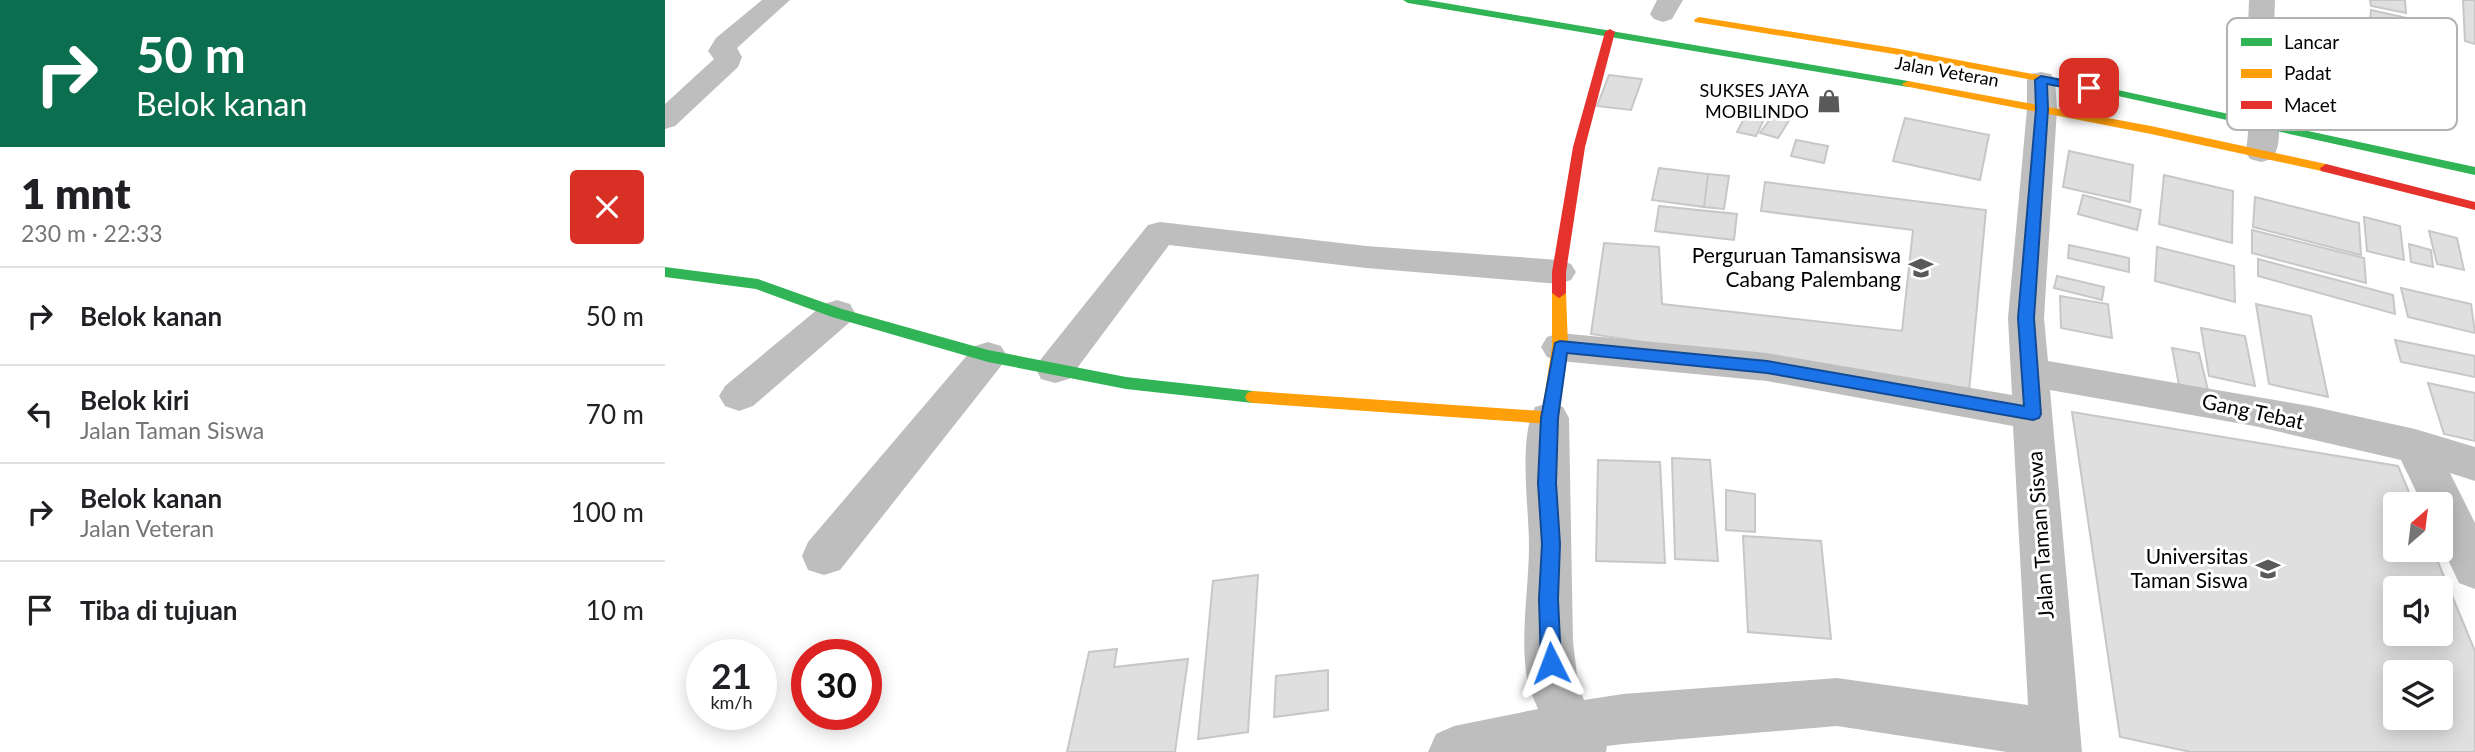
<!DOCTYPE html>
<html lang="id">
<meta charset="utf-8">
<style>
:root{--surface:#fff;--page:#f6f6f6;--text:#202124;--muted:#757577;--line:#e0e0e0}
body{margin:0;font-family:Lato,sans-serif;background:var(--page);color:var(--text);height:100vh;display:flex;flex-direction:column;font-size:26px;white-space:nowrap}
*{box-sizing:border-box;margin:0}
p{font-size:23px;color:var(--muted)}
.icon{flex:none;width:38px;height:38px;fill:none;stroke:currentColor;stroke-width:2;stroke-linecap:round;stroke-linejoin:round}
.map{position:relative;flex:1;overflow:hidden}
.panel{display:flex;flex-direction:column;background:var(--surface);width:665px}
.panel>*{flex:none}
.top-card{background:#0b6e4f;color:#fff;overflow:hidden}
.needle{width:46px;rotate:28deg}
.fabs{position:absolute;left:1718px;top:492px;display:grid;gap:14px}
.fabs a{display:grid;place-items:center;width:70px;height:70px;border-radius:7px;background:var(--surface);box-shadow:0 4px 18px #0003;font-size:35px}
.speed{position:absolute;left:21px;top:639px;display:flex;gap:14px;font-size:35px;font-weight:700;text-align:center}
.speed>*{display:grid;place-content:center;width:91px;height:91px;border-radius:50%;background:var(--surface);box-shadow:0 4px 18px #0003;line-height:1}
.speed small{font-size:18px;font-weight:400}
.speed .limit{border:10px solid #d22;background:#fff;color:#111}
.pin{position:absolute;display:grid;place-items:center;width:60px;height:60px;color:#fff;margin:-30px;border-radius:14px;box-shadow:0 4px 10px #0006}
.me{position:absolute;width:77px;margin:-38px;rotate:357deg;stroke-linejoin:round;filter:drop-shadow(0 0 5px #0008)}
.turn{display:flex;align-items:center;gap:24px;height:147px;padding:0 21px;font-size:32px}
.turn .icon{width:91px;height:91px;stroke-width:2.5}
.turn b{display:block;font-size:49px;line-height:60px}
.round{display:grid;place-items:center;flex:none;width:74px;height:74px;border-radius:7px;background:var(--page)}
.headline{display:flex;align-items:center;justify-content:space-between;height:119px;padding:0 21px}
h1{font-size:42px;font-weight:800;line-height:52px}
ul{padding:0;list-style:none}
li{display:flex;align-items:center;gap:21px;height:98px;padding:0 21px;border-top:2px solid var(--line)}
li div{flex:1}
li b{display:block;font-size:26px}
li em{font-style:normal}
main{display:flex;flex:1;min-height:0}
.map>svg:first-child{display:block}
</style>
<main>
<section class="panel">
<div class="top-card">
<div class="turn"><svg class="icon" aria-label="right" viewBox="0 0 24 24"><path d="M7 20v-9h11M14 6l5 5-5 5"/></svg><div><b>50 m</b>Belok kanan</div></div>
</div>
<div class="headline"><div><h1>1 mnt</h1><p>230 m · 22:33</p></div><a class="round" style="background:#d93025;color:#fff"><svg class="icon" aria-label="close" viewBox="0 0 24 24"><path d="M6 6l12 12M18 6L6 18"/></svg></a></div>
<ul>
<li><svg class="icon" aria-label="right" viewBox="0 0 24 24"><path d="M7 20v-9h11M14 6l5 5-5 5"/></svg><div><b>Belok kanan</b></div><em>50 m</em></li>
<li><svg class="icon" aria-label="left" viewBox="0 0 24 24"><path d="M17 20v-9H6M10 6l-5 5 5 5"/></svg><div><b>Belok kiri</b><p>Jalan Taman Siswa</p></div><em>70 m</em></li>
<li><svg class="icon" aria-label="right" viewBox="0 0 24 24"><path d="M7 20v-9h11M14 6l5 5-5 5"/></svg><div><b>Belok kanan</b><p>Jalan Veteran</p></div><em>100 m</em></li>
<li><svg class="icon" aria-label="arrive" viewBox="0 0 24 24"><path d="M6 21V4h12l-3 4 3 4H6"/></svg><div><b>Tiba di tujuan</b></div><em>10 m</em></li>
</ul>
</section>
<div class="map">
<svg width="1810" height="752" viewBox="0 0 1810 752">
<rect width="100%" height="100%" fill="#fff"/>
<path fill="#dfdfdf" stroke="#c7c7c7" stroke-width="2" fill-rule="evenodd" d="M1705,0H1740L1741,13L1706,6Z
M1798,0H1810V44L1800,41Z
M1706,10L1742,18L1741,42L1704,34Z
M944,75L977,79L966,110L932,106Z
M1084,109L1102,113L1091,136L1072,132Z
M1108,115L1125,119L1113,138L1095,133Z
M1240,118L1324,135L1315,180L1228,161Z
M1131,140L1163,146L1159,163L1126,156Z
M1404,151L1468,165L1465,202L1398,187Z
M994,168L1043,174L1039,207L987,200Z
M1043,174L1064,176L1059,209L1039,207Z
M1499,175L1568,191L1567,243L1494,224Z
M1100,182L1321,210L1304,392L926,334L939,243L994,247L997,304L1237,331L1248,230L1096,211Z
M1418,195L1476,210L1472,230L1413,214Z
M1590,197L1694,223L1696,255L1588,227Z
M994,206L1072,214L1069,240L990,231Z
M1699,217L1735,226L1739,260L1702,251Z
M1587,230L1699,258L1701,283L1587,253Z
M1764,231L1792,238L1799,270L1772,264Z
M1744,244L1766,250L1768,267L1746,262Z
M1404,245L1464,258V272L1403,258Z
M1492,247L1569,266L1570,302L1490,281Z
M1593,259L1728,295L1730,314L1593,276Z
M1392,276L1439,287L1437,300L1389,288Z
M1736,288L1806,304L1810,333L1743,317Z
M1395,296L1443,304L1447,338L1396,328Z
M1591,304L1646,316L1663,397L1604,384Z
M1536,328L1580,336L1590,386L1544,376Z
M1730,340L1810,356V377L1736,362Z
M1507,348L1534,353L1543,390L1514,385Z
M1763,383L1810,393V441L1779,434Z
M1407,412L1733,466L1749,504H1731V550H1768L1810,651V752H1526L1455,737ZM1731,588H1776V634H1731ZM1731,672H1776V718H1731Z
M1007,458L1045,460L1053,561L1010,559Z
M933,460L995,462L1000,563L931,561Z
M1061,490L1090,494V532L1061,530Z
M1078,536L1156,541L1166,639L1083,632Z
M593,575L583,732L533,739L548,581Z
M452,649L449,667L523,659L510,752H402L424,652Z
M663,670V710L609,717L611,676Z"/>
<g fill="none" stroke-linecap="round" stroke-linejoin="round">
<path fill="#bebebe" fill-rule="evenodd" d="M97,0H125L72,48L77,57L73,67L10,126L0,129V104L49,59L43,51L51,38Z
M992,0H1018L1007,19L998,22L989,19L985,14Z
M1584,0H1610C1609,28 1608,56 1609,83C1610,107 1621,139 1607,159L1596,162L1585,159L1581,153L1584,123L1581,85Z
M1376,72L1386,74L1390,80L1392,109L1379,318L1383,361L1645,406L1750,429L1810,447V481L1785,473L1810,523V589L1794,583L1776,545V504H1757L1736,460L1589,426L1385,390L1417,752H1342L1172,726L958,744L942,746L941,752H763L771,734L789,726L873,709C870,701 865,692 863,684C854,639 864,590 864,545C864,508 853,439 870,407L884,403L898,407L904,418L908,642L913,684L919,700L958,694L1172,678L1363,705L1348,426L1102,381L895,361L882,357L876,347L882,337L895,333L1102,353L1347,395L1343,318L1362,109V80L1366,74Z
M495,222L701,246L894,260L906,264L911,272L906,280L894,284L701,268L504,245L404,379L390,383L376,379L371,369L376,359L483,225Z
M172,300L185,304L190,313L185,322L88,406L74,411L60,406L54,396L60,386L159,304Z
M323,342L336,346L342,356L336,366L175,570L159,575L143,570L137,556L143,542L310,346Z"/>
<path fill="#30b455" fill-rule="evenodd" d="M738,0H762L1243,81L1249,84L1243,87L743,3Z
M1448,89L1810,167V175L1444,94V90Z
M0,267L93,279L177,309L323,350L461,377L588,391L594,393L596,397L594,401L588,403L461,389L323,362L167,317L91,289L0,277Z"/>
<path fill="#ff9f0a" fill-rule="evenodd" d="M1034,17L1229,48L1448,89L1454,92L1448,95L1229,54L1030,22L1029,20Z
M1243,81L1486,126L1661,164L1667,168L1661,172L1486,134L1239,86L1237,84Z
M894,288L901,293L903,347L890,422L884,424L588,403L582,401L580,397L582,393L588,391L877,411L887,347V293Z"/>
<path fill="#e5322d" fill-rule="evenodd" d="M945,29L950,32L920,147L901,272V293L894,298L887,293V272L908,147L940,32Z
M1661,164L1810,202V210L1656,171L1655,168Z"/>
</g>
<path fill="#1a73e8" stroke="#114b97" stroke-width="2" d="M1376,76L1424,85L1430,88L1424,92L1382,84L1383,109L1369,318L1376,414L1374,418L1368,420L1102,373L902,353L893,418L891,483L895,544L893,599L896,663L893,670L886,673L879,670L876,663L874,599L877,544L873,483L876,418L890,343L895,341L1102,361L1359,406L1353,318L1371,109L1370,80Z"/>
<defs>
<g id="shop-bare" transform="scale(1.89)"><path d="M-5-2.5h2.3a2.7 3.5 0 0 1 5.4 0H5L5.5 6h-11ZM-1.5-2.5h3a1.5 2.3 0 0 0-3 0Z" fill="#595959" stroke="#fff" stroke-width="2.5" paint-order="stroke"/></g>
<g id="school-bare" transform="scale(1.89)"><path d="M0-5L7-2L0 1L-7-2ZM-4 1L0 2.5L4 1V4Q0 6-4 4Z" fill="#595959" stroke="#fff" stroke-width="2.5" paint-order="stroke"/></g>
<g id="university-bare" transform="scale(1.89)"><path d="M0-5L7-2L0 1L-7-2ZM-4 1L0 2.5L4 1V4Q0 6-4 4Z" fill="#595959" stroke="#fff" stroke-width="2.5" paint-order="stroke"/></g>
</defs>
<g fill-rule="evenodd">
<use href="#shop-bare" x="1164" y="101"/>
<use href="#school-bare" x="1256" y="268"/>
<use href="#university-bare" x="1603" y="569"/>
</g>
<g text-anchor="middle" stroke-width="6" stroke-linejoin="round" paint-order="stroke">
<g font-size="18" fill="#000" stroke="#fff">
<text transform="translate(1282 72) rotate(10)" y="6">Jalan Veteran</text>
</g>
<g font-size="18" fill="#000" stroke="#fff" text-anchor="end">
<text x="1144" y="97">SUKSES JAYA<tspan x="1144" dy="21">MOBILINDO</tspan></text>
</g>
<g font-size="21" fill="#000" stroke="#fff" text-anchor="end">
<text x="1236" y="263">Perguruan Tamansiswa<tspan x="1236" dy="24">Cabang Palembang</tspan></text>
<text x="1583" y="564">Universitas<tspan x="1583" dy="24">Taman Siswa</tspan></text>
</g>
<g font-size="21" fill="#000" stroke="#fff">
<text transform="translate(1588 412) rotate(12)" y="7">Gang Tebat</text>
<text transform="translate(1376 535) rotate(-94)" y="7">Jalan Taman Siswa</text>
</g>
</g>
<rect x="1562" y="18" width="230" height="112" rx="10" fill="#fff" stroke="#b2b2b2" stroke-width="2"/>
<rect x="1576" y="38" width="31" height="8" fill="#30b455"/>
<rect x="1576" y="69" width="31" height="9" fill="#ff9f0a"/>
<rect x="1576" y="101" width="31" height="8" fill="#e5322d"/>
<g font-size="19" fill="#000">
<text x="1619" y="49">Lancar</text>
<text x="1619" y="80">Padat</text>
<text x="1619" y="112">Macet</text>
</g>
</svg>
<div class="fabs">
<a><svg class="needle" viewBox="-14 -14 28 28"><path d="M0-13l5 13h-10z" fill="#e53935"/><path d="M0 13l5-13h-10z" fill="#757577"/></svg></a>
<a><svg class="icon" aria-label="sound" viewBox="0 0 24 24"><path d="M4 9h4l5-4v14l-5-4H4zM17 9q2 3 0 6"/></svg></a>
<a><svg class="icon" aria-label="layers" viewBox="0 0 24 24"><path d="M12 4l9 5-9 5-9-5zM3 14l9 5 9-5"/></svg></a>
</div>
<div class="speed"><div>21<small>km/h</small></div><div class="limit">30</div></div>
<div class="pin" style="left:1424px;top:88px;background:#d93025"><svg class="icon" aria-label="arrive" viewBox="0 0 24 24"><path d="M6 21V4h12l-3 4 3 4H6"/></svg></div>
<svg class="me" style="left:886px;top:663px" viewBox="-20 -20 40 40"><path d="M0-17L14 15 0 8-14 15z" fill="#1a73e8" stroke="#fff" stroke-width="4"/></svg>
</div>
</main>
